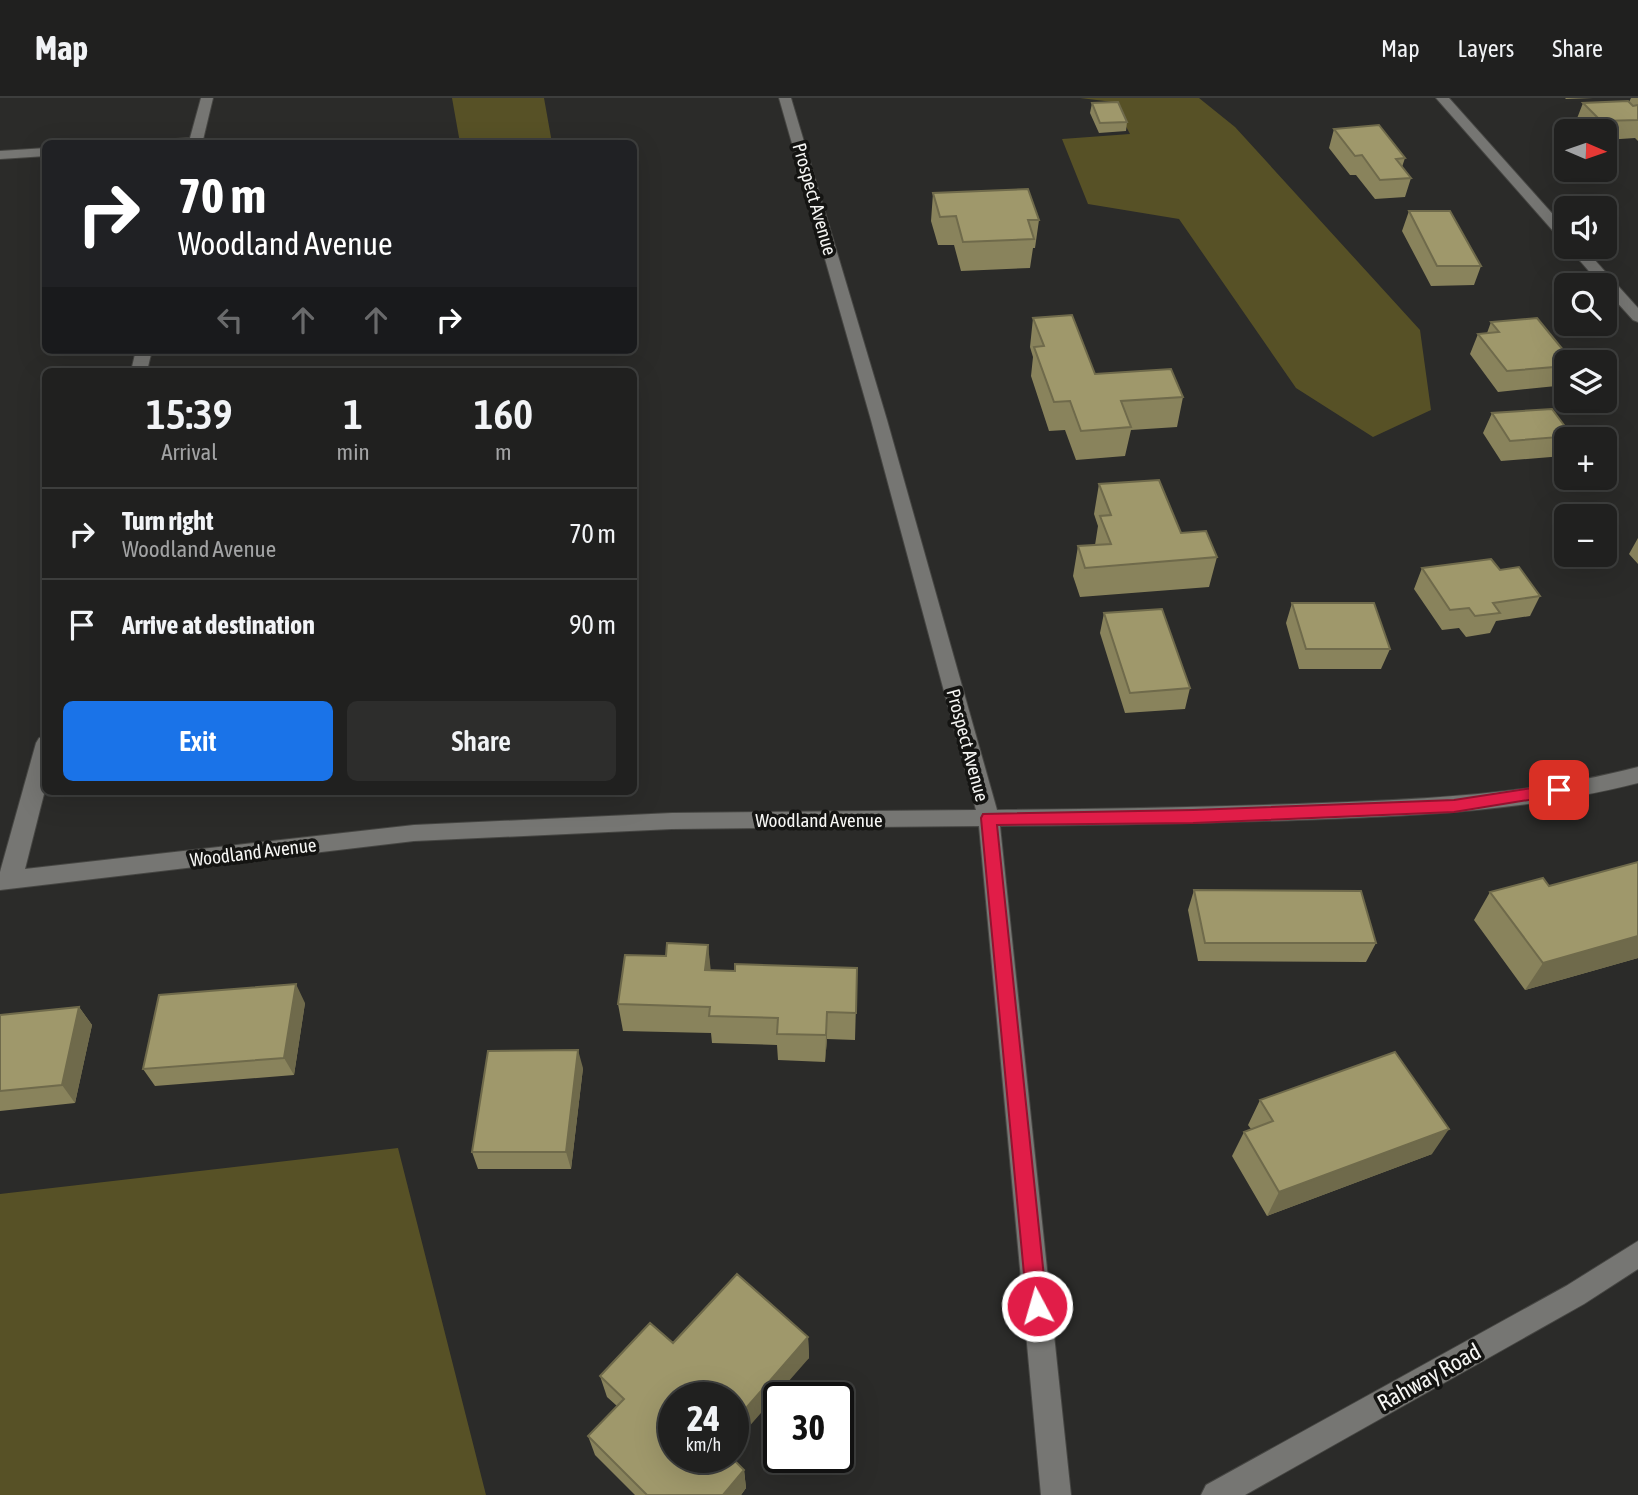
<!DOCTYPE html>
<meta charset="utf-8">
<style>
:root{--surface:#20201f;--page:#2d2d2c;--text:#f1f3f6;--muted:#a2a3a4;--line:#3d3e3d;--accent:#1a73e8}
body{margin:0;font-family:"Asap Condensed",sans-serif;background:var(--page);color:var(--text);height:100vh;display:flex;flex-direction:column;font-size:26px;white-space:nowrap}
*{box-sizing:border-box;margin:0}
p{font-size:23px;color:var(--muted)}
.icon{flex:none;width:38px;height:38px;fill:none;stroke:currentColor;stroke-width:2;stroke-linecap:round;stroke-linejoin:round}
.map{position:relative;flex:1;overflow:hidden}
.sheet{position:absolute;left:42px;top:270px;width:595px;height:427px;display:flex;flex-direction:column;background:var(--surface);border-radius:10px;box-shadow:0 7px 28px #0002,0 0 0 2px var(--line)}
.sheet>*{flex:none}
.guide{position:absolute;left:42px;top:42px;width:595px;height:214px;border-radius:10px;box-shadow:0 7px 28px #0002,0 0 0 2px var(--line);background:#202124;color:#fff;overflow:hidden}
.needle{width:46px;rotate:92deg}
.tools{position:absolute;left:1554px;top:21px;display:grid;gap:14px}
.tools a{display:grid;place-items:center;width:63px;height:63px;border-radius:10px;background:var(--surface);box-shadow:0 7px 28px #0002,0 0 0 2px var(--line);font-size:35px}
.speed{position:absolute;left:658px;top:1284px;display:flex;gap:14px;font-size:35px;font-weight:700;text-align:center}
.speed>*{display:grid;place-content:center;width:91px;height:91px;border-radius:50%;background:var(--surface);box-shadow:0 7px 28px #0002,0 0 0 2px var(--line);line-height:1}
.speed small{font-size:18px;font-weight:400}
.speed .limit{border:4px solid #111;border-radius:10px;background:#fff;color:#111}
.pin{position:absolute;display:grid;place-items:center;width:60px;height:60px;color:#fff;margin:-30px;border-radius:14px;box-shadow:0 4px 10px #0006}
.me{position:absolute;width:77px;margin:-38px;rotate:354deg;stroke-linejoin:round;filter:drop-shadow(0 0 5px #0008)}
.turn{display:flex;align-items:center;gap:24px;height:147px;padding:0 21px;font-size:32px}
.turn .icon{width:91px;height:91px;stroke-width:2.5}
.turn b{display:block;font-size:49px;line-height:60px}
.lanes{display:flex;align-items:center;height:66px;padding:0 21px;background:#0003;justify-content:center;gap:35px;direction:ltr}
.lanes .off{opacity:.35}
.eta{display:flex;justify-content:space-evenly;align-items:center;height:119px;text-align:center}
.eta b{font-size:42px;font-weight:600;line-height:49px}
.button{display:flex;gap:14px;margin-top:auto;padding:14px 21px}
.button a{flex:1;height:80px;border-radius:10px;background:var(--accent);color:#fff;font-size:28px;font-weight:600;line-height:80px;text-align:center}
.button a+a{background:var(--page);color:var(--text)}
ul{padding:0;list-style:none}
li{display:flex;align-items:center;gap:21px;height:91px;padding:0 21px;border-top:2px solid var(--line)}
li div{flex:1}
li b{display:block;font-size:26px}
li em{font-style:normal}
header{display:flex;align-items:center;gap:42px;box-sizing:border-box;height:98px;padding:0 35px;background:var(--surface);border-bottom:2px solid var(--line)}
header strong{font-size:33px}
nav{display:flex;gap:38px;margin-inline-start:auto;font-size:24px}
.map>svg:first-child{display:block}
</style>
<header>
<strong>Map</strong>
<nav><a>Map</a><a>Layers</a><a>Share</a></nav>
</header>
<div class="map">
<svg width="1638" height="1397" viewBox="0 0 1638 1397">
<rect width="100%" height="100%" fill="#2b2b29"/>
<path fill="#575126" d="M452,0H544L552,45H460Z
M1080,0H1199L1235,29L1420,232L1431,312L1373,339L1296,290L1179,121L1088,106L1062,41L1130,36L1113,4Z
M398,1050L486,1397H0V1096Z"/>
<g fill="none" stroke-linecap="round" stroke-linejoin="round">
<g stroke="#464643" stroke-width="2">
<path id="minor" d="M201,0H213L202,46H156L162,42L190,40Z
M779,0H791L887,322L997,712C1105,711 1213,709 1322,705C1428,701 1535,696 1638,669V685C1536,711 1431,717 1326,721C1217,725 1109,727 1000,728L1071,1397H1041L979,728L672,731L414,743L0,792V774L36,645L39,640L46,638V688L25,771L414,727L672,715L976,712L871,322Z
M1436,0H1449L1566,131V143L1561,142Z
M46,50V58L0,61V53Z
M1568,149H1583L1638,210V224L1633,222L1605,191V187H1601Z
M136,252H152L147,273H131Z
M1638,1143V1171L1584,1206L1245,1397H1201L1206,1387L1566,1188Z"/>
</g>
<use href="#minor" fill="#767673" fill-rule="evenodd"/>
</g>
<path fill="#89835c" d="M1565,0H1593L1566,1Z
M1631,0H1638V43L1635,40L1605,42V33H1585L1576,23L1583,5L1629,4Z
M1092,5L1127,24L1126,33L1099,35L1090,15Z
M1334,31L1405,60L1402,69L1411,80L1405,99L1375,101L1356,77H1350L1329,50Z
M933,95L1039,122L1035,150H1033L1030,170L961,173L954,147H938L931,123Z
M1409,113L1481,168L1474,187L1431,188L1402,133Z
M1033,220L1095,276L1183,299L1177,329L1131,332L1125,358L1076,362L1065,332L1049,333L1031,278L1033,259L1030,249Z
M1491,224L1566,264V287L1498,294L1470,256L1478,236L1487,235Z
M1492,315L1572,338L1571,341H1566V350L1563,358L1501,363L1483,335Z
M1099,386L1181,435L1217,459L1209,489L1080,499L1073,478L1078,448L1095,447L1098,428L1094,416Z
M1638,440V466L1629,456Z
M1422,470L1500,472L1540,498L1530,518L1496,523L1490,535L1466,539L1459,530L1442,532L1414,491Z
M1292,505L1390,551L1381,571H1299L1286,525Z
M1104,515L1190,590L1185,611L1125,615L1100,535Z
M1638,764V860L1525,892L1474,822L1490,794L1549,788Z
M1194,792L1376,845L1366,864L1198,863L1188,812Z
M708,847L710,872L735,873L857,870L855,942L827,941L825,964L778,962L777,947L712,945L711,935L623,933L618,906L666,858Z
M305,905L294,977L155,988L143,971Z
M79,909L92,927L75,1005L0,1013V917Z
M583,970L571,1071H478L472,1054Z
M1260,1002L1432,1056L1267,1118L1232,1058L1244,1034L1251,1031L1248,1027Z
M808,1239L809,1260L674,1360L744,1372L746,1390L741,1397H635L595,1357L588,1338L617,1308L607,1299L600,1278L673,1245Z"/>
<path fill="#6f6a4b" d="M1638,838V860L1525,892L1543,865Z
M708,847L711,874L705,872Z
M296,886L305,905L294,977L284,960Z
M79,909L92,927L75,1005L62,987Z
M827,914V941L825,964L826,937Z
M578,952L583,970L571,1071L566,1054Z
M1449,1031L1432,1056L1267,1118L1279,1094Z
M808,1239L809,1260L733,1347V1325Z
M744,1372L746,1390L741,1397H723Z"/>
<path fill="#9f986b" stroke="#6f6a4b" stroke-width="2" d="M1628,3L1633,8L1638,7V22L1601,23L1583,5Z
M1118,4L1127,24L1100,25L1092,5Z
M1379,27L1405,60L1396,61L1411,80L1380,82L1362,57L1355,58L1334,31Z
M1028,91L1039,122H1028L1034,141L963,144L956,118L940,119L933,95Z
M1409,113H1450L1481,168H1437Z
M1072,217L1095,276L1171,271L1183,299L1121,303L1131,329L1081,333L1070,303L1054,304L1034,249L1044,248L1033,220Z
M1537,220L1573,264H1566V268L1507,273L1478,236L1499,234L1491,224Z
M1552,311L1572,338L1510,343L1492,315Z
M1159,382L1181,435L1206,433L1217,459L1085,470L1078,448L1111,446L1100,418L1111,417L1099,386Z
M1491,461L1500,472L1519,469L1540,498L1493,505L1500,515L1475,518L1469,510L1450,512L1422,470Z
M1292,505H1374L1390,551H1306Z
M1162,511L1190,590L1130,595L1104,515Z
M1638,764V838L1543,865L1490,794L1543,780L1549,788Z
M1194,792L1361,793L1376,845H1205Z
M667,845L708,847L705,872L735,873V866L857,870L856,915L827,914L826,937L777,936L778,920L709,918L710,909L618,906L625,857L666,858Z
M296,886L284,960L143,971L159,897Z
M79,909L62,987L0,993V917Z
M578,952L566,1054H472L488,953Z
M1395,954L1449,1031L1279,1094L1244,1034L1273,1023L1260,1002Z
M737,1176L808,1239L733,1325V1300H674V1360H732L744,1372L723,1397H647L588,1338L624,1301L600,1278L650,1225L673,1245Z"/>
<path fill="#e11d48" stroke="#92132f" stroke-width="2" d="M1559,686L1565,688L1567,692L1565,696L1454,714L1193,725L997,727L1047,1208L1044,1215L1037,1218L1030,1215L1027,1208L981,720L983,716L1193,712L1454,702Z"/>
<g text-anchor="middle" stroke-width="7" stroke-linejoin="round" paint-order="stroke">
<g font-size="19" fill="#f5f5f3" stroke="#141412">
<text transform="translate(815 101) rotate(74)" y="7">Prospect Avenue</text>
<text transform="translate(968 647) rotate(75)" y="7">Prospect Avenue</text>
<text x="819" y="729">Woodland Avenue</text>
<text transform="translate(253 754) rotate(-7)" y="7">Woodland Avenue</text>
</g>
<g font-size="23" fill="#f5f5f3" stroke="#141412">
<text transform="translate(1429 1279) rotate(-29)" y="8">Rahway Road</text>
</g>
</g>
</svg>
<div class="tools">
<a><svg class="needle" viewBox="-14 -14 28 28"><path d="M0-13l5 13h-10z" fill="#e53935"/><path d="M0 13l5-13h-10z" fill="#a2a3a4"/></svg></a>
<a><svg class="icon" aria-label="sound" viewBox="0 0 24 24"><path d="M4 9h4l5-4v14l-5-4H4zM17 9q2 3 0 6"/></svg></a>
<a><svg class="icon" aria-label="search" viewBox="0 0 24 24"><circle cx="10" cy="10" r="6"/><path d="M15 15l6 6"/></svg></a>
<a><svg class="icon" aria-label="layers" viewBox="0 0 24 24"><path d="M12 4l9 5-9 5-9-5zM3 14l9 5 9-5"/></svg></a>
<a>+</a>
<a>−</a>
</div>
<div class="speed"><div>24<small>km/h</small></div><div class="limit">30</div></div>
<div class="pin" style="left:1559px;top:692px;background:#d93025"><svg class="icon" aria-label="arrive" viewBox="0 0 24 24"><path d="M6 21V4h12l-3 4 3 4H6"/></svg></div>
<svg class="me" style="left:1037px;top:1208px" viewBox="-20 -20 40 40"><circle r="17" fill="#e11d48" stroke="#fff" stroke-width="3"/><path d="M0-11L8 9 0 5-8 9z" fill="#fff"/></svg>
<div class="guide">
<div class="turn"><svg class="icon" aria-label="right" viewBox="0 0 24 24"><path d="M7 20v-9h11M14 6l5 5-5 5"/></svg><div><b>70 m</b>Woodland Avenue</div></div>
<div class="lanes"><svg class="icon off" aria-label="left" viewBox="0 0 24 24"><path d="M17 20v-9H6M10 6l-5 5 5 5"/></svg><svg class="icon off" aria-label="ahead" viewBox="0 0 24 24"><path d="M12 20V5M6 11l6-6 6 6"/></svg><svg class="icon off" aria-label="ahead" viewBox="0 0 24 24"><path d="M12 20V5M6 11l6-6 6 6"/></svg><svg class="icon" aria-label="right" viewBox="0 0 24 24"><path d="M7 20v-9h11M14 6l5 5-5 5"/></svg></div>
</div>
<section class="sheet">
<div class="eta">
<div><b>15:39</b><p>Arrival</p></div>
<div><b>1</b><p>min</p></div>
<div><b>160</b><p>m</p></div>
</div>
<ul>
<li><svg class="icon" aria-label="right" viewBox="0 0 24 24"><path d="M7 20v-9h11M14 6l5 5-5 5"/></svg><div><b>Turn right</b><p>Woodland Avenue</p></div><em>70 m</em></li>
<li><svg class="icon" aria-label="arrive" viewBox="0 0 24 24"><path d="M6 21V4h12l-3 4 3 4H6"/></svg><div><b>Arrive at destination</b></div><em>90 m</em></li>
</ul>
<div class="button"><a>Exit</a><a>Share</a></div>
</section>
</div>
